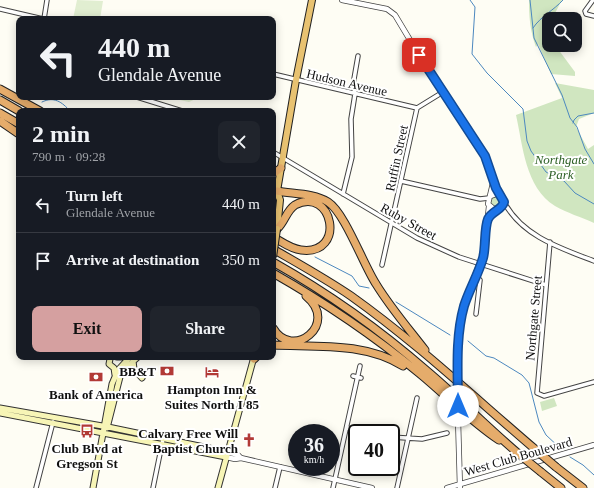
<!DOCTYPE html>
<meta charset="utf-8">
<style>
:root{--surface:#171b24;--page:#20242c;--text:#f1f3f6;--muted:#9ea1a6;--line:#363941;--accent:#d5a0a0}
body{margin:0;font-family:"Times New Roman",serif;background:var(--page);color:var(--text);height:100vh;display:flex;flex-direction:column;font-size:15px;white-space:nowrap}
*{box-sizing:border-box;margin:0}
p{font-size:13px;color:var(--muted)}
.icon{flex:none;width:22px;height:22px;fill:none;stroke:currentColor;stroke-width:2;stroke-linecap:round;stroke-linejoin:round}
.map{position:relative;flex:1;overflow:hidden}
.drawer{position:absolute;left:16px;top:108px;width:260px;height:252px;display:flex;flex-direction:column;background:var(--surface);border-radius:8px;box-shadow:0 2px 10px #0003}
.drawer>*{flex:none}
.guide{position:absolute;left:16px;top:16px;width:260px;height:84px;border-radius:8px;box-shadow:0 2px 10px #0003;background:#171b24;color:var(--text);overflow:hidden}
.tools{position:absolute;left:542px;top:12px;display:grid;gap:8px}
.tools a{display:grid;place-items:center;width:40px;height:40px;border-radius:8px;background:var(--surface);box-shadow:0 2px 10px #0003;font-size:20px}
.speed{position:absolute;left:288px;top:424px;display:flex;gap:8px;font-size:20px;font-weight:700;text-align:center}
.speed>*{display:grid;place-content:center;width:52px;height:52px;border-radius:50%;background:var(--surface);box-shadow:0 2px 10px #0003;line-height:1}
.speed small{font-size:10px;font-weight:400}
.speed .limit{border:2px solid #111;border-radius:6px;background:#fff;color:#111}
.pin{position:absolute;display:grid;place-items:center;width:34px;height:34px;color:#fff;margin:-17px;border-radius:8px;box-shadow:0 2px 6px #0006}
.me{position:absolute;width:44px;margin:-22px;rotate:0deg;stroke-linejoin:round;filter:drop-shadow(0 0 3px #0008)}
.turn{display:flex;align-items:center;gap:14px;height:84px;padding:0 16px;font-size:18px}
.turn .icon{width:52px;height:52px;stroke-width:2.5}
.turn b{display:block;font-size:28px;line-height:34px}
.round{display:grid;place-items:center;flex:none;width:42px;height:42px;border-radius:8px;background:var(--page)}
.headline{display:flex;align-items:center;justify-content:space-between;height:68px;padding:0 16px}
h1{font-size:24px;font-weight:700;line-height:30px}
.cta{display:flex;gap:8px;margin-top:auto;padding:8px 16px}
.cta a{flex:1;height:46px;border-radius:8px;background:var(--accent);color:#111;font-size:16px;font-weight:700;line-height:46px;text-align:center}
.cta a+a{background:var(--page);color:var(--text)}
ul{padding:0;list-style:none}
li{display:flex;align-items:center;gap:12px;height:56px;padding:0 16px;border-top:1px solid var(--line)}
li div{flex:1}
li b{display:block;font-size:15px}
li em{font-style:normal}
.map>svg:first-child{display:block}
</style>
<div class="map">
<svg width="594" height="488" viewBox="0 0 594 488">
<rect width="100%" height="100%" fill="#fefdf4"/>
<path fill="#d0e6c0" d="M529,0H562L554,15L568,19H549V25L546,32L549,36V45H555L575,72V76L551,74L538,44L536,47C530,31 529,17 529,0Z
M555,83L594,90V113L579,119L576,127L588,149L594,145V223C581,217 567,213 555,206C525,187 523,146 516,115L562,98Z
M495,195L501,198L502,204L498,208L491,206L490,200Z
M554,398L557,406L542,411L540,402Z"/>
<path fill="#e1eed1" d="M77,0L103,1L100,19H73Z
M166,97H200L189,102Z"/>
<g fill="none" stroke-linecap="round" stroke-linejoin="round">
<path stroke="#4c88bf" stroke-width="1" d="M470,0L475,7L472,54L487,73L523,109L527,141L531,151L546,172L564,181L575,193L594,204
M530,0L534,38L562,95L570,118L577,127L585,149L594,164
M533,28C541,16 553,11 563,0
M42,102C54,96 62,102 70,111
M573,123L574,120L578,116L594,113
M315,257L352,276L359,286L369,288
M396,302L450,335
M468,341L486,356L494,358L522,375L529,383L539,422L546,435L560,448
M570,457L583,465L594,475"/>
<g stroke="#434343" stroke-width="5.5">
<path id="minor" d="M593,0L585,11L586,14L594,16
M0,9L43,19
M44,19L47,0
M273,74L417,108
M137,97L182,111
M273,152L417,238L459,257L546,285
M401,181L480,199L489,198
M343,194L352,157L351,119L355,94L354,79L358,56
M504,202C522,236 560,248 594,261
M550,242L537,393L544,396L594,382
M382,265L417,108L443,92
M476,314L480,280L476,276
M353,376L361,378
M347,428L370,433
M391,437L422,439L447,433
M36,488L53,422
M153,488L163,439
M275,488L280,467
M333,488L360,366
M397,488L417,398"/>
</g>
<g stroke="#434343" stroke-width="6">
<path id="tertiary" d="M342,0L387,9L395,15L419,55L485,156L499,195
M491,196L496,194L501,197L504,202L501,208L494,209L488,204L493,183
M458,369L460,326L467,296L484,252L489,206
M458,419L460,488
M228,452L238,455L241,458
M226,457L235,459L241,458L372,488
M447,488L594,445"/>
</g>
<g stroke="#323232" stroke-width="7">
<path id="secondary" d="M117,357H123
M110,359L109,364L114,368L115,375
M133,361L134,369L142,378
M0,408L108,427L228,452
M0,413L226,457
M107,428L120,377L128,366L138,357
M93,488L112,384L118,370L130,357
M218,488L254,357"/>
</g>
<g stroke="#212121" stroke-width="8">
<path id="trunk" d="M273,198L277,191
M277,229L280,200L277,191L296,80L312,0"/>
</g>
<g stroke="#212121" stroke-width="9">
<path id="motorway" d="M0,89L40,111
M0,100L19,111
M0,113L19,124
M0,121L19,134
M273,174L281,168
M277,191C294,194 314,193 328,202C345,213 363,264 376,284C390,307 408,328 425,350
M273,237C282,242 291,249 301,250C347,256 333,185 295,205C286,211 285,222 277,229
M273,249C299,264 326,279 351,296C417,343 475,398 536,450
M273,262C328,293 379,329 427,371C459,398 488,428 520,455
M273,273C324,302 373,335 419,373C446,395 470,421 499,440
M273,328C292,361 340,324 306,296
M273,345C316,347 365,342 403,366
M254,359L256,357
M556,467L583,488
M541,472L561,488"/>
</g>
<use href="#minor" stroke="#fff" stroke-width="3.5"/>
<use href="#tertiary" stroke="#fff" stroke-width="4.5"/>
<use href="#secondary" stroke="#f7f5b6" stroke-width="5"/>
<use href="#trunk" stroke="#e8c271" stroke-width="6"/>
<use href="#motorway" stroke="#e5ac6b" stroke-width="7"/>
<g stroke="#434343" stroke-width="6" stroke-linecap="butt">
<path id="tertiary-bridge" d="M458,369V419"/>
</g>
<g stroke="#212121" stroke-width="8" stroke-linecap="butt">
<path id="trunk-bridge" d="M273,257L277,229"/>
</g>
<g stroke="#212121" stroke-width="9" stroke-linecap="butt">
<path id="motorway-bridge" d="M536,450L556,467
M520,455L541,472"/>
</g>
<use href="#tertiary-bridge" stroke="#fff" stroke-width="4.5"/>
<use href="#trunk-bridge" stroke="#e8c271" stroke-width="6"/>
<use href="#motorway-bridge" stroke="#e5ac6b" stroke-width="7"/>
</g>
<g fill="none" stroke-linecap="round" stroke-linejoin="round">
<g stroke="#114b97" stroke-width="10">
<path id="route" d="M419,55L485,156L496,188L504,202C502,210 492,211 488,219C484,229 486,247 483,258C478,275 469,290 464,306C455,338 458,374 458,406"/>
</g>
<use href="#route" stroke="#1a73e8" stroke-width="7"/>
</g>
<defs>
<g id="bank-bare" transform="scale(1.08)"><path d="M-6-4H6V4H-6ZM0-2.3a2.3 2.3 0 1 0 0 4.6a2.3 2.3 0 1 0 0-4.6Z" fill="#b23a36" stroke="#fff" stroke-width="2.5" paint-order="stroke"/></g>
<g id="hotel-bare" transform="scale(1.08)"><path d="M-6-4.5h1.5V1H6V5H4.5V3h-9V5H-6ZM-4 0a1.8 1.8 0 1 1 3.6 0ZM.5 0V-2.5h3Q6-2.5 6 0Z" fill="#b23a36" stroke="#fff" stroke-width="2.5" paint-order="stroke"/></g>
<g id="bus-bare" transform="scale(1.08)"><path d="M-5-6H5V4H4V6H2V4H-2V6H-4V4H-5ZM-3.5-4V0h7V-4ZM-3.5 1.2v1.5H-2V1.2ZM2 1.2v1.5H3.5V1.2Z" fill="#b23a36" stroke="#fff" stroke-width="2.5" paint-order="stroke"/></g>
<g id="church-bare" transform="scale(1.08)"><path d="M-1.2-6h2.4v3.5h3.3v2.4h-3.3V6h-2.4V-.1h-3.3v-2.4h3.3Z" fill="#b23a36" stroke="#fff" stroke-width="2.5" paint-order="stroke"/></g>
</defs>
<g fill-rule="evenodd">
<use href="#bank-bare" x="167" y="371"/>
<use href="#hotel-bare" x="212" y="372"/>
<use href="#bank-bare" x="96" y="377"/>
<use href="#bus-bare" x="87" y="431"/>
<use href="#church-bare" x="249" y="440"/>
</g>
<g text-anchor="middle" stroke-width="4" stroke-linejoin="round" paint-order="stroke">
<g font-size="13" fill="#101010" stroke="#fff">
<text transform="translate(347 82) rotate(13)" y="5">Hudson Avenue</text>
<text transform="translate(396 158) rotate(-78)" y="5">Ruffin Street</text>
<text transform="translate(409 221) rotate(29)" y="5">Ruby Street</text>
<text transform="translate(533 318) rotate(-85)" y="5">Northgate Street</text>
<text transform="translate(518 456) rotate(-16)" y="5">West Club Boulevard</text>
</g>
<g font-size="13" font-style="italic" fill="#2e6126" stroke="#fff">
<text x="561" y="164">Northgate<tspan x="561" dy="15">Park</tspan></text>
</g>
<g font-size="13" font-weight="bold" fill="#101010" stroke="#fff">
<text x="156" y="376" text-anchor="end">BB&amp;T</text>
<text x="212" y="394">Hampton Inn &amp;<tspan x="212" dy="15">Suites North I 85</tspan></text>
<text x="96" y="399">Bank of America</text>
<text x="238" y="438" text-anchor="end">Calvary Free Will<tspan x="238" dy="15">Baptist Church</tspan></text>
<text x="87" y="453">Club Blvd at<tspan x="87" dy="15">Gregson St</tspan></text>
</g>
</g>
</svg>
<div class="tools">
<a><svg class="icon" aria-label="search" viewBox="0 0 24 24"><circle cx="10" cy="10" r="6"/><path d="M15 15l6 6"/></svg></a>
</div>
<div class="speed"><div>36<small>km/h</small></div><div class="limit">40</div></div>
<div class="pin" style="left:419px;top:55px;background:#d93025"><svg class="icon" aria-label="arrive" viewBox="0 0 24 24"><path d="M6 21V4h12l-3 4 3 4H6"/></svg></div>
<svg class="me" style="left:458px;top:406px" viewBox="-20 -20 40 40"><circle r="19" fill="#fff"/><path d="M0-13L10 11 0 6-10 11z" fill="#1a73e8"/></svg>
<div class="guide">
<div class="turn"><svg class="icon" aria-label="left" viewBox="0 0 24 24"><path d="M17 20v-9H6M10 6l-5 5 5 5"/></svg><div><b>440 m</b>Glendale Avenue</div></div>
</div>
<section class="drawer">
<div class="headline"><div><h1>2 min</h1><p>790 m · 09:28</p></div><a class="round"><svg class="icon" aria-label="close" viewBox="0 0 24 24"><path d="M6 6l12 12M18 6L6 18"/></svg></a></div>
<ul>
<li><svg class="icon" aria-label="left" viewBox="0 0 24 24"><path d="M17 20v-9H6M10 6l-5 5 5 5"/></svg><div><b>Turn left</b><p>Glendale Avenue</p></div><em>440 m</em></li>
<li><svg class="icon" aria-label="arrive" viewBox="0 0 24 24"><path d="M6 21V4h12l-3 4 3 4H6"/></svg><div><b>Arrive at destination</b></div><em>350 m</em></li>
</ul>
<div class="cta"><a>Exit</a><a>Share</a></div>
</section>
</div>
